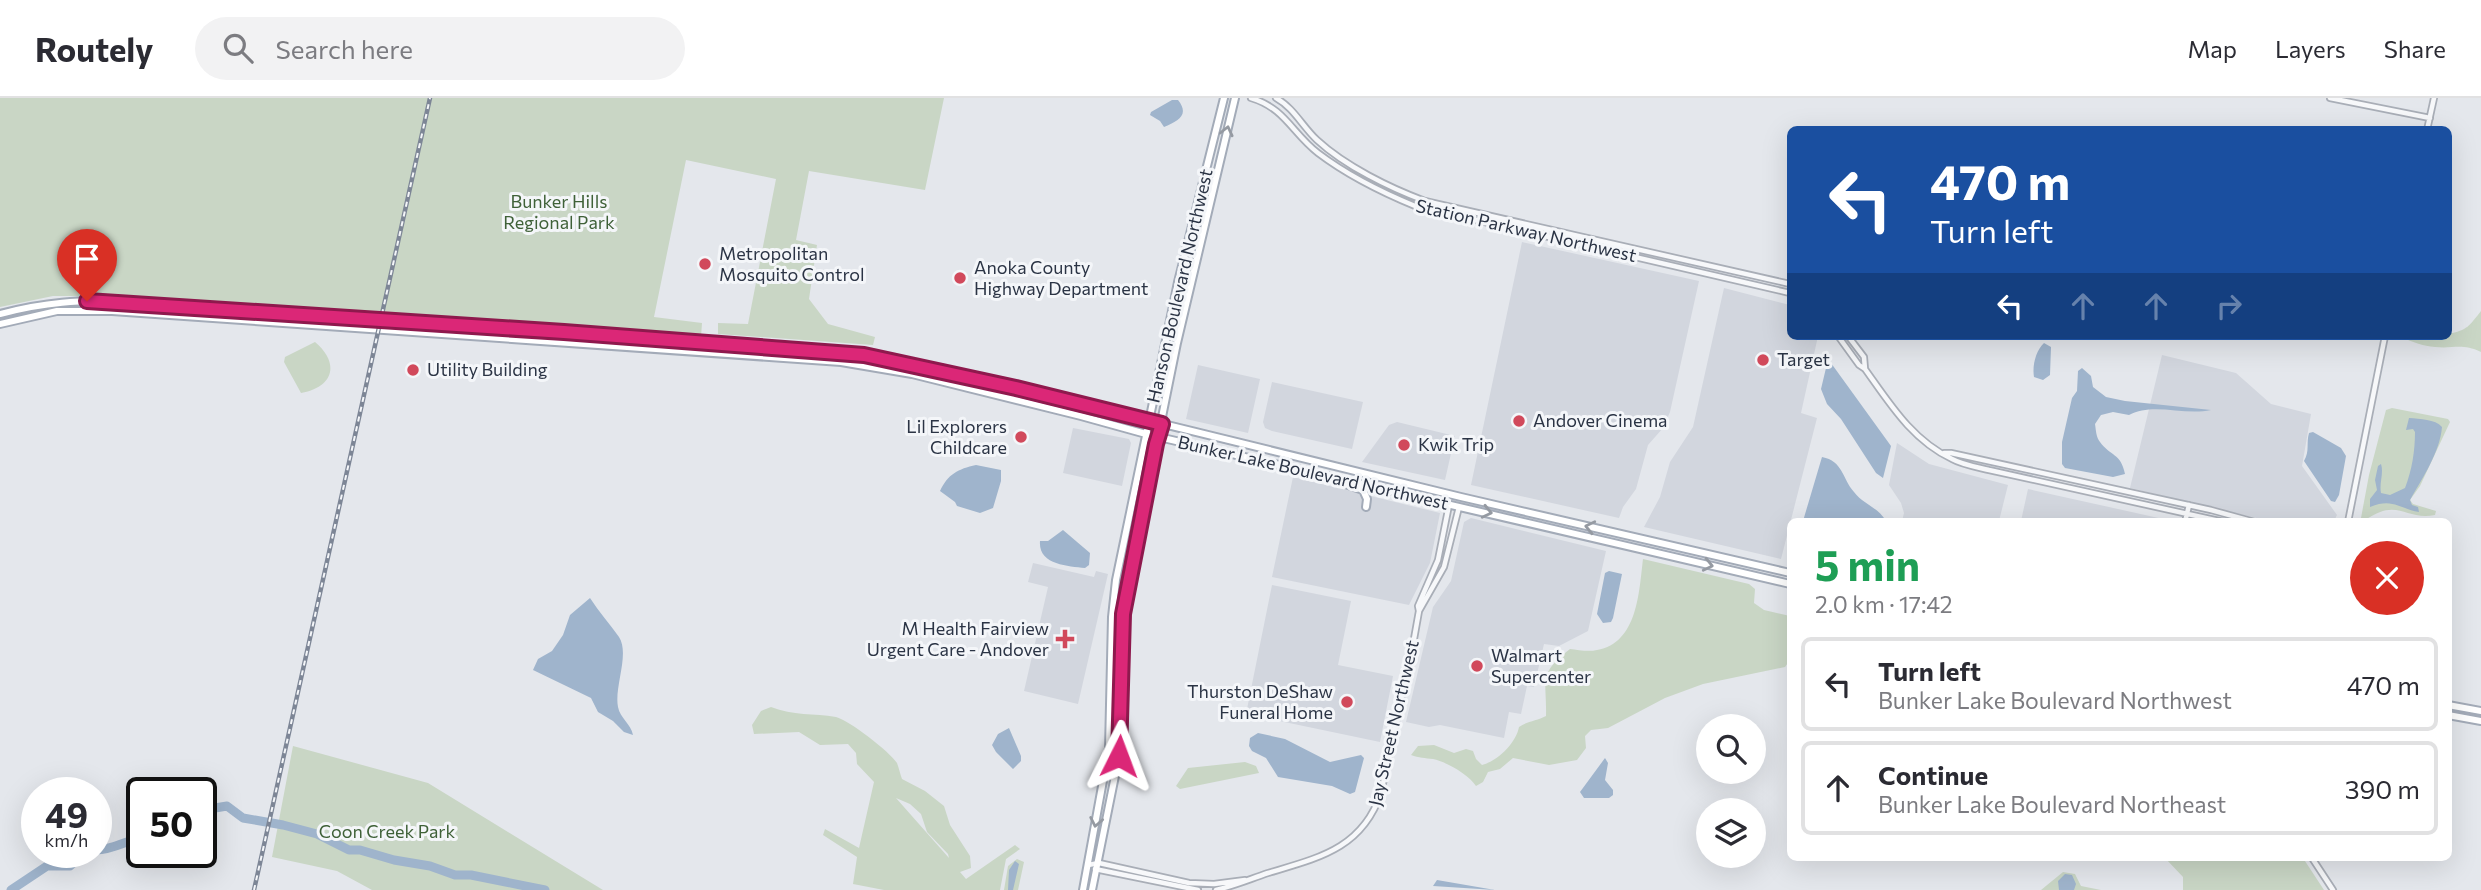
<!DOCTYPE html>
<meta charset="utf-8">
<style>
:root{--surface:#fff;--page:#f2f2f3;--text:#2b2b33;--muted:#7c7c81;--line:#e1e1e2}
body{margin:0;font-family:Commissioner,sans-serif;background:var(--page);color:var(--text);height:100vh;display:flex;flex-direction:column;font-size:26px;white-space:nowrap}
*{box-sizing:border-box;margin:0}
p{font-size:23px;color:var(--muted)}
.icon{flex:none;width:38px;height:38px;fill:none;stroke:currentColor;stroke-width:2;stroke-linecap:round;stroke-linejoin:round}
.map{position:relative;flex:1;overflow:hidden}
.details{position:absolute;left:1787px;top:420px;width:665px;height:343px;display:flex;flex-direction:column;background:var(--surface);border-radius:10px;box-shadow:0 7px 28px #0002}
.details>*{flex:none}
.banner{position:absolute;left:1787px;top:28px;width:665px;height:214px;border-radius:10px;box-shadow:0 7px 28px #0002;background:#1a4fa0;color:#fff;overflow:hidden}
.fabs{position:absolute;left:1696px;top:616px;display:grid;gap:14px}
.fabs a{display:grid;place-items:center;width:70px;height:70px;border-radius:50%;background:var(--surface);box-shadow:0 7px 28px #0002;font-size:35px}
.speed{position:absolute;left:21px;top:679px;display:flex;gap:14px;font-size:35px;font-weight:700;text-align:center}
.speed>*{display:grid;place-content:center;width:91px;height:91px;border-radius:50%;background:var(--surface);box-shadow:0 7px 28px #0002;line-height:1}
.speed small{font-size:18px;font-weight:400}
.speed .limit{border:4px solid #111;border-radius:10px;background:#fff;color:#111}
.pin{position:absolute;display:grid;place-items:center;width:60px;height:60px;color:#fff;margin:-72px -30px;border-radius:50% 50% 50% 0;rotate:-45deg;box-shadow:0 0 7px #0007}
.pin .icon{rotate:45deg}
.me{position:absolute;width:77px;margin:-38px;rotate:3deg;stroke-linejoin:round;filter:drop-shadow(0 0 5px #0008)}
.turn{display:flex;align-items:center;gap:24px;height:147px;padding:0 28px;font-size:32px}
.turn .icon{width:91px;height:91px;stroke-width:2.5}
.turn b{display:block;font-size:49px;line-height:60px}
.lanes{display:flex;align-items:center;height:66px;padding:0 28px;background:#0003;justify-content:center;gap:35px;direction:ltr}
.lanes .off{opacity:.35}
.round{display:grid;place-items:center;flex:none;width:74px;height:74px;border-radius:37px;background:var(--page)}
.summary{display:flex;align-items:center;justify-content:space-between;height:119px;padding:0 28px}
h1{font-size:42px;font-weight:700;line-height:52px;color:#1e9e55}
ul{padding:0;list-style:none}
li{display:flex;align-items:center;gap:21px;height:94px;margin:0 14px 10px;padding:0 14px;border:4px solid var(--line);border-radius:10px}
li div{flex:1}
li b{display:block;font-size:26px}
li em{font-style:normal}
header{display:flex;align-items:center;gap:42px;box-sizing:border-box;height:98px;padding:0 35px;background:var(--surface);border-bottom:2px solid var(--line)}
header strong{font-size:33px}
nav{display:flex;gap:38px;margin-inline-start:auto;font-size:24px}
.search{width:490px;height:63px;background:var(--page);display:flex;align-items:center;gap:18px;box-sizing:border-box;padding:0 24px;border-radius:38px;color:var(--muted);font-size:26px}
.map>svg:first-child{display:block}
</style>
<header>
<strong>Routely</strong>
<div class="search"><svg class="icon" aria-label="search" viewBox="0 0 24 24"><circle cx="10" cy="10" r="6"/><path d="M15 15l6 6"/></svg>Search here</div>
<nav><a>Map</a><a>Layers</a><a>Share</a></nav>
</header>
<div class="map">
<svg width="2481" height="792" viewBox="0 0 2481 792">
<rect width="100%" height="100%" fill="#e4e7ec"/>
<path fill="#d2d6de" d="M1522,144L1699,183L1670,314L1663,330L1648,347L1636,391L1623,409L1619,420L1471,387Z
M1724,190L1790,207V238H1818L1801,315L1817,320L1781,461L1644,429L1660,399L1670,364L1693,329Z
M2162,257L2236,275L2271,306L2311,316L2302,368L2337,417L2334,423H2269L2130,390Z
M1198,267L1260,281L1248,335L1186,321Z
M1272,284L1363,304L1352,351L1272,333L1265,330L1263,324Z
M1397,324L1455,338L1445,382L1362,364L1389,327Z
M1073,330L1129,341L1131,345L1122,388L1063,375Z
M1897,345L1929,366L2008,387L1999,423H1902L1904,415L1901,405L1889,387Z
M1293,379L1440,415L1430,465L1409,507L1272,479Z
M2028,391L2172,423H2021Z
M1471,420L1606,453L1588,533L1559,548L1544,546L1534,589L1527,588L1521,616L1509,614L1504,640L1440,627L1429,629L1406,624L1433,509L1451,483L1464,424Z
M1033,465L1094,479L1096,473L1108,476L1078,606L1024,593L1048,489L1028,484Z
M1272,487L1351,503L1338,567L1393,578L1380,644L1246,616Z"/>
<path fill="#c9d6c5" fill-rule="evenodd" d="M0,0H944L925,92L809,73L796,142L817,147L809,201L828,226L875,239L873,247L718,236V225L748,226L776,81L686,62L654,219L702,225L701,239L114,198H53L0,209Z
M2481,213V254C2462,245 2454,251 2435,249C2423,248 2412,244 2401,239L2448,238V236C2468,232 2469,228 2481,213Z
M315,244C340,265 334,289 301,295L284,264L285,259Z
M2392,310L2448,321L2450,324L2420,388L2410,402L2413,406L2436,413L2435,417C2405,423 2398,398 2364,423L2361,420L2369,377L2386,312Z
M1643,461L1749,486L1755,491L1754,505L1764,512L1790,518V562L1785,569L1703,586L1665,600L1608,630L1591,632L1585,638L1586,650L1577,662L1549,667L1513,660L1500,671L1488,674L1483,684L1476,688C1469,677 1447,664 1433,661C1425,660 1419,660 1411,657L1418,648L1434,647L1454,655L1466,651L1473,653L1476,661L1482,667C1498,663 1516,645 1519,629C1527,623 1537,623 1546,618C1547,581 1537,577 1570,551C1578,552 1589,554 1597,552C1638,545 1639,493 1643,461Z
M771,609C793,618 814,615 836,619C849,622 890,654 897,665C899,670 900,676 902,681L925,693L944,708L950,727L970,758L971,770L960,774L966,781L1015,747L1020,751L1006,761L1000,792H884L853,786L857,759L823,737L825,731L859,750L874,684L857,666L856,655L848,646L820,647L799,634L754,636L752,627L761,613ZM896,700L910,706L921,716L927,734L948,756L949,760Z
M293,648L428,685L603,792H372L337,773L272,759Z
M1245,664L1256,668L1259,675L1180,691L1176,688L1188,670Z
M2165,760H2303L2324,792H2183V779Z
M1017,761L1024,764L1018,792H1004L1008,768Z
M2063,774L2075,776L2081,788L2101,792H2041Z"/>
<path fill="#9fb4cc" d="M1172,2H1178C1190,17 1178,23 1164,29L1160,23L1150,17L1151,14Z
M2044,245L2051,249L2050,277L2043,282L2034,279C2032,268 2036,252 2044,245Z
M1831,265L1891,348L1883,380L1876,375L1841,321L1827,306L1821,291L1826,270Z
M2082,270L2091,278L2093,289L2106,299L2125,303L2211,312C2184,318 2153,304 2129,317L2113,314L2101,317L2095,326C2096,332 2096,339 2100,344C2110,358 2121,355 2125,376L2113,379L2065,370L2062,366V344L2072,300L2077,293L2078,273Z
M2409,320C2420,321 2435,321 2442,329C2440,354 2422,381 2410,402L2412,407L2418,409L2419,414C2397,410 2393,400 2370,409V401L2377,392L2375,382L2378,368L2381,366C2384,375 2379,385 2381,395L2390,397L2405,390C2412,372 2415,353 2415,334L2413,331L2406,332Z
M2313,334L2341,350L2346,358L2339,397L2335,404L2331,403L2304,363C2310,353 2306,345 2309,335Z
M1822,359C1843,363 1842,380 1854,394C1864,407 1878,409 1886,423H1803Z
M976,367L1001,372V383L993,410L980,415L957,408L955,404L940,393C948,376 958,371 976,367Z
M1063,432L1090,455L1089,467L1085,470C1068,468 1038,467 1040,443H1048Z
M1609,473L1622,476L1613,520L1611,524L1603,525L1597,516L1605,475Z
M590,500C599,514 610,526 619,539C630,556 614,589 618,609C620,620 631,626 633,637L624,634L613,623L598,614L591,600L533,572L538,561L552,553L563,537L570,517Z
M1009,630L1021,658V663L1013,671L996,654L992,647L998,636Z
M1258,635L1285,641L1330,664L1361,657L1364,660L1355,694L1350,696L1332,688L1278,679L1266,660L1252,653L1249,648L1250,640Z
M1605,660L1608,665L1605,682L1613,692V697L1609,700H1584L1580,694Z
M1015,763L1019,766L1013,792H1008L1009,772Z
M2065,776L2072,777L2076,786L2074,792H2059L2058,783Z
M1437,782L1495,792L1433,788Z"/>
<g fill="none" stroke-linecap="round" stroke-linejoin="round">
<path stroke="#9fb4cc" stroke-width="9" d="M201,716L209,711L227,708L243,720L283,727L317,736L349,752H360L394,762L430,768L455,777H471L545,792
M96,752C112,752 126,743 142,739
M11,792L47,768H70L85,754"/>
<g stroke="#a9aeb7" stroke-width="8">
<path id="minor" d="M1251,0C1285,10 1292,35 1318,55C1347,77 1381,94 1415,108L1790,195
M1276,0C1294,10 1302,28 1317,42C1345,68 1390,90 1425,103L1790,186
M2330,0L2430,20
M2427,32L2434,0
M1838,238L1859,267L1865,271C1890,306 1912,342 1952,361C1963,367 1977,369 1989,372L2224,424
M1848,238L1864,259L1865,271
M556,243L561,238L614,240
M1944,355H1951L2211,412L2255,424
M2185,424L2189,407
M2348,424L2385,238
M1419,513L1444,469L1459,409
M2312,760L2333,792
M1088,767L1099,765L1189,785L1214,786L1245,782
M1095,771L1198,792
M1216,792C1234,788 1250,781 1268,775C1318,760 1362,751 1381,695L1414,541L1419,513L1418,508L1438,462L1449,407"/>
</g>
<g stroke="#a3abb8" stroke-width="10">
<path id="major" d="M0,216C46,204 78,202 125,204L672,241L864,257L1016,290L1461,399L1790,475
M0,226L57,213H112L841,264L912,276L1081,318L1146,336L1790,486
M1342,385L1363,392L1367,401L1366,409
M2448,607L2481,613
M2448,617L2481,623
M1083,792L1109,650L1112,519L1116,482L1178,184L1224,0
M1092,792L1119,658L1122,534L1130,477L1177,245L1235,0"/>
</g>
<use href="#minor" stroke="#f7f8fa" stroke-width="4.5"/>
<use href="#major" stroke="#fff" stroke-width="6"/>
<g stroke="#7d8696" stroke-width="4.5">
<path id="rail" d="M254,792L430,0"/>
</g>
<use href="#rail" stroke="#f4f6f9" stroke-width="2" stroke-dasharray="5" stroke-linecap="butt"/>
</g>
<defs><path id="oneway-chevron" d="M-2-3.5L2.5 0L-2 3.5" fill="none" stroke-width="1.6" stroke-linecap="round" stroke-linejoin="round" transform="scale(1.75)"/></defs>
<g stroke="#959aa2">
<use href="#oneway-chevron" transform="translate(1227 33) rotate(-77)"/>
<use href="#oneway-chevron" transform="translate(1487 414) rotate(13)"/>
<use href="#oneway-chevron" transform="translate(1590 429) rotate(-167)"/>
<use href="#oneway-chevron" transform="translate(1708 467) rotate(13)"/>
<use href="#oneway-chevron" transform="translate(1096 724) rotate(101)"/>
</g>
<g fill="none" stroke-linecap="round" stroke-linejoin="round">
<g stroke="#8e194d" stroke-width="18">
<path id="route" d="M87,203L564,234L864,257L1016,290L1162,326L1156,346L1123,516L1119,658"/>
</g>
<use href="#route" stroke="#db2777" stroke-width="12"/>
</g>
<g fill="#d1495b" stroke="#f4f6f9" stroke-width="2.5">
<circle cx="705" cy="166" r="7"/>
<circle cx="960" cy="180" r="7"/>
<circle cx="1763" cy="262" r="7"/>
<circle cx="413" cy="272" r="7"/>
<circle cx="1519" cy="323" r="7"/>
<circle cx="1021" cy="339" r="7"/>
<circle cx="1404" cy="347" r="7"/>
<path d="M1061.5 530.5h7v7h7v7h-7v7h-7v-7h-7v-7h7z"/>
<circle cx="1477" cy="568" r="7"/>
<circle cx="1347" cy="604" r="7"/>
</g>
<g text-anchor="middle" stroke-width="6" stroke-linejoin="round" paint-order="stroke">
<g font-size="18" fill="#3f6138" stroke="#f4f6f9">
<text x="559" y="110">Bunker Hills<tspan x="559" dy="21">Regional Park</tspan></text>
<text x="387" y="740">Coon Creek Park</text>
</g>
<g font-size="18" fill="#2b3445" stroke="#f4f6f9">
<text transform="translate(1526 133) rotate(13)" y="6">Station Parkway Northwest</text>
<text transform="translate(1180 188) rotate(-77)" y="6">Hanson Boulevard Northwest</text>
<text transform="translate(1313 375) rotate(13)" y="6">Bunker Lake Boulevard Northwest</text>
<text transform="translate(1394 625) rotate(-77)" y="6">Jay Street Northwest</text>
</g>
<g font-size="18" fill="#2b3445" stroke="#f4f6f9" text-anchor="start">
<text x="719" y="162">Metropolitan<tspan x="719" dy="21">Mosquito Control</tspan></text>
<text x="974" y="176">Anoka County<tspan x="974" dy="21">Highway Department</tspan></text>
<text x="1777" y="268">Target</text>
<text x="427" y="278">Utility Building</text>
<text x="1533" y="329">Andover Cinema</text>
<text x="1007" y="335" text-anchor="end">Lil Explorers<tspan x="1007" dy="21">Childcare</tspan></text>
<text x="1418" y="353">Kwik Trip</text>
<text x="1049" y="537" text-anchor="end">M Health Fairview<tspan x="1049" dy="21">Urgent Care - Andover</tspan></text>
<text x="1491" y="564">Walmart<tspan x="1491" dy="21">Supercenter</tspan></text>
<text x="1333" y="600" text-anchor="end">Thurston DeShaw<tspan x="1333" dy="21">Funeral Home</tspan></text>
</g>
</g>
</svg>
<div class="fabs">
<a><svg class="icon" aria-label="search" viewBox="0 0 24 24"><circle cx="10" cy="10" r="6"/><path d="M15 15l6 6"/></svg></a>
<a><svg class="icon" aria-label="layers" viewBox="0 0 24 24"><path d="M12 4l9 5-9 5-9-5zM3 14l9 5 9-5"/></svg></a>
</div>
<div class="speed"><div>49<small>km/h</small></div><div class="limit">50</div></div>
<div class="pin" style="left:87px;top:203px;background:#d93025"><svg class="icon" aria-label="arrive" viewBox="0 0 24 24"><path d="M6 21V4h12l-3 4 3 4H6"/></svg></div>
<svg class="me" style="left:1119px;top:658px" viewBox="-20 -20 40 40"><path d="M0-17L14 15 0 8-14 15z" fill="#db2777" stroke="#fff" stroke-width="4"/></svg>
<div class="banner">
<div class="turn"><svg class="icon" aria-label="left" viewBox="0 0 24 24"><path d="M17 20v-9H6M10 6l-5 5 5 5"/></svg><div><b>470 m</b>Turn left</div></div>
<div class="lanes"><svg class="icon" aria-label="left" viewBox="0 0 24 24"><path d="M17 20v-9H6M10 6l-5 5 5 5"/></svg><svg class="icon off" aria-label="ahead" viewBox="0 0 24 24"><path d="M12 20V5M6 11l6-6 6 6"/></svg><svg class="icon off" aria-label="ahead" viewBox="0 0 24 24"><path d="M12 20V5M6 11l6-6 6 6"/></svg><svg class="icon off" aria-label="right" viewBox="0 0 24 24"><path d="M7 20v-9h11M14 6l5 5-5 5"/></svg></div>
</div>
<section class="details">
<div class="summary"><div><h1>5 min</h1><p>2.0 km · 17:42</p></div><a class="round" style="background:#d93025;color:#fff"><svg class="icon" aria-label="close" viewBox="0 0 24 24"><path d="M6 6l12 12M18 6L6 18"/></svg></a></div>
<ul>
<li><svg class="icon" aria-label="left" viewBox="0 0 24 24"><path d="M17 20v-9H6M10 6l-5 5 5 5"/></svg><div><b>Turn left</b><p>Bunker Lake Boulevard Northwest</p></div><em>470 m</em></li>
<li><svg class="icon" aria-label="ahead" viewBox="0 0 24 24"><path d="M12 20V5M6 11l6-6 6 6"/></svg><div><b>Continue</b><p>Bunker Lake Boulevard Northeast</p></div><em>390 m</em></li>
</ul>
</section>
</div>
